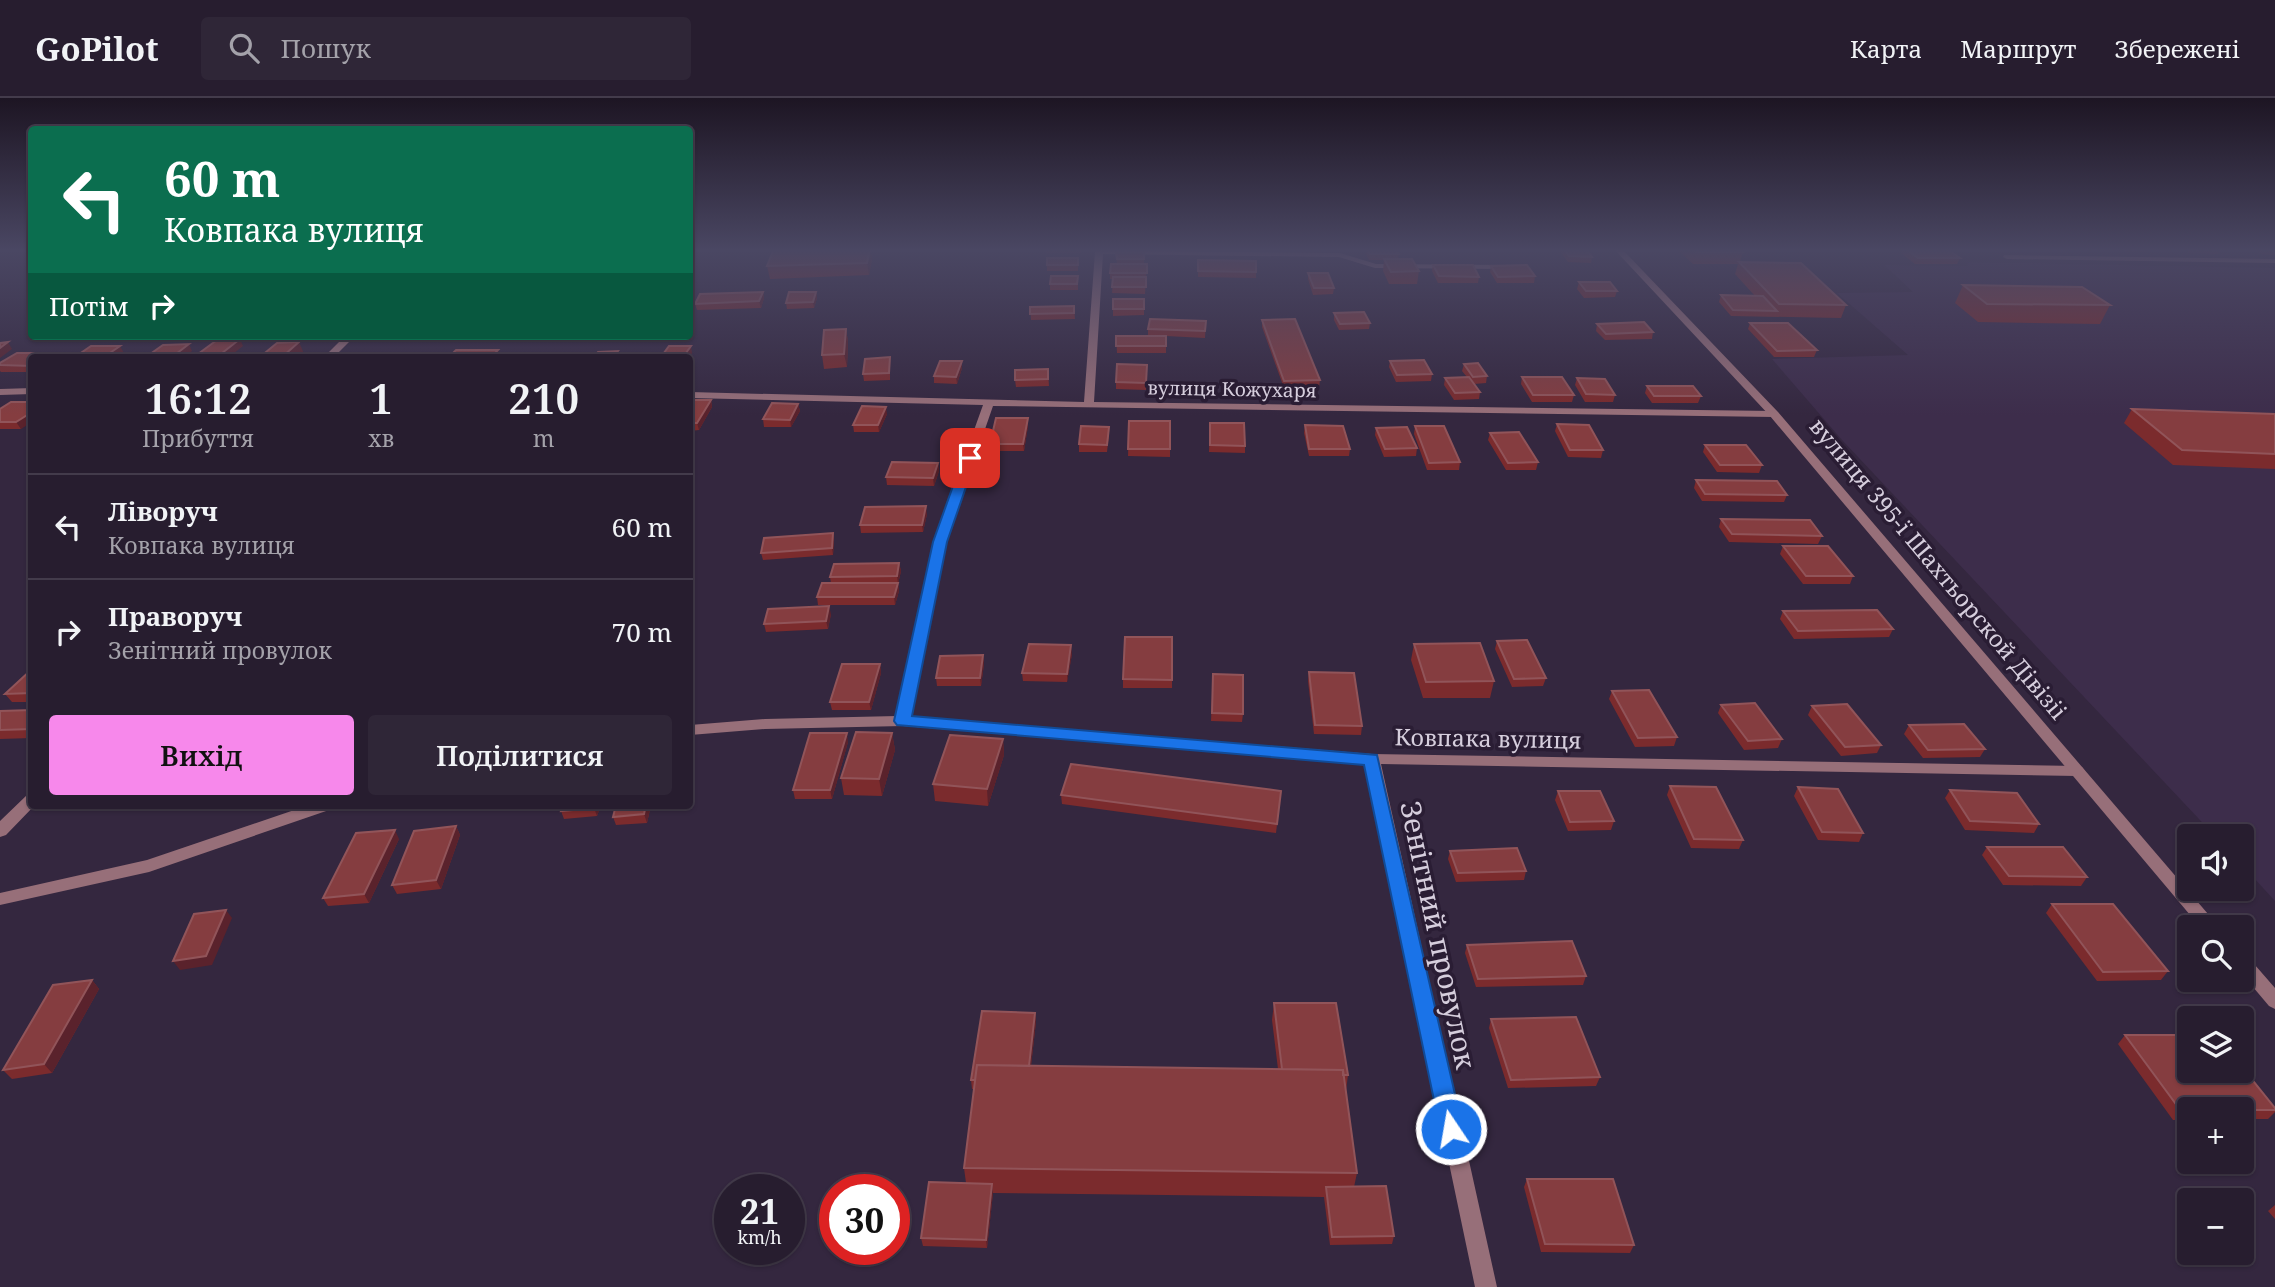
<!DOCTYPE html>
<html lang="uk">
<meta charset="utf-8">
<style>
:root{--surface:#271d2f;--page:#2f2637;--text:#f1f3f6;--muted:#a4a2aa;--line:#433b4b;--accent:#f788eb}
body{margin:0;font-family:"Noto Serif",serif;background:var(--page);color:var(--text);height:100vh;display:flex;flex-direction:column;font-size:26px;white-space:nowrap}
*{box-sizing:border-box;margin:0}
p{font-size:23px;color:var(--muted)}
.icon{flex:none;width:38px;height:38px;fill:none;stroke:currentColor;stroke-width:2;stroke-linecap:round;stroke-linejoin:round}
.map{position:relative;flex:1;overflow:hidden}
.drawer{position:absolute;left:28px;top:256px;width:665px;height:455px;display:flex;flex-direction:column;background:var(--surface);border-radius:7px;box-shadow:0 2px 5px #0004,0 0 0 2px var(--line)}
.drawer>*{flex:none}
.hud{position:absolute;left:28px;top:28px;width:665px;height:214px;border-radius:7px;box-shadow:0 2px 5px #0004,0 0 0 2px var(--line);background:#0b6e4f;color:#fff;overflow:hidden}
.tools{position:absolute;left:2177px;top:726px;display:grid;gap:14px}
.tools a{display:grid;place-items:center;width:77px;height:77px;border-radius:7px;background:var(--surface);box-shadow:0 2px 5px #0004,0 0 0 2px var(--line);font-size:35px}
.speed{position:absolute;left:714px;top:1076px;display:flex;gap:14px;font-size:35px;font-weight:700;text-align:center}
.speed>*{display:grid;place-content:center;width:91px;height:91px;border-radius:50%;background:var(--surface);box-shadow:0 2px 5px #0004,0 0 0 2px var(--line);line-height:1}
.speed small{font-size:18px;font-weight:400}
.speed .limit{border:10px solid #d22;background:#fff;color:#111}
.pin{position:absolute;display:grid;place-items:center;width:60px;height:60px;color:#fff;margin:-30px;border-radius:14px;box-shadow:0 4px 10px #0006}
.me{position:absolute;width:77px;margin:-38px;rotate:348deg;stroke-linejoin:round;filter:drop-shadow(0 0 5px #0008)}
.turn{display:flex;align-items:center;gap:24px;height:147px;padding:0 21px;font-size:32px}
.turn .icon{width:91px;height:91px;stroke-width:2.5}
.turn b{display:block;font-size:49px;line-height:60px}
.then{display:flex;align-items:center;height:66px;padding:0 21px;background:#0003;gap:14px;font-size:26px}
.eta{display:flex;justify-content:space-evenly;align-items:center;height:119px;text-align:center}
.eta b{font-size:42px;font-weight:600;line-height:49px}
.action{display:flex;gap:14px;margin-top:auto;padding:14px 21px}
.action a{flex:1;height:80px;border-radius:7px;background:var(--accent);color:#111;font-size:28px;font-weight:600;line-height:80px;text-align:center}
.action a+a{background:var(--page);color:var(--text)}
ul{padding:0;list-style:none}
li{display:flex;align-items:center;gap:21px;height:105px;padding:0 21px;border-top:2px solid var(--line)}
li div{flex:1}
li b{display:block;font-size:26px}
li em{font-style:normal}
header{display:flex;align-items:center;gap:42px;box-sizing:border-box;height:98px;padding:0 35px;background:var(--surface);border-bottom:2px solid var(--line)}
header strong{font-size:33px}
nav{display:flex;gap:38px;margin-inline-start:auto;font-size:24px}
.search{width:490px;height:63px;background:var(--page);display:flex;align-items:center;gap:18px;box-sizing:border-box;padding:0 24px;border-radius:7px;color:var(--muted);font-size:26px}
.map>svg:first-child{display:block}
</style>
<header>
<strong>GoPilot</strong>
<div class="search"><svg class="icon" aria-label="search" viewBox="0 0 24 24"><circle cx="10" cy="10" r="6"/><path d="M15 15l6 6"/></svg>Пошук</div>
<nav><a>Карта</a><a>Маршрут</a><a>Збережені</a></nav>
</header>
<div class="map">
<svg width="2275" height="1189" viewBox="0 0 2275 1189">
<rect width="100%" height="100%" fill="#34273f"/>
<path fill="#3d2d4b" d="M1969,164L2275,170V803L2242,767V738H2215L1842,342L1772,261L1908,257L1837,195L1913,194L1884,167L1967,168Z"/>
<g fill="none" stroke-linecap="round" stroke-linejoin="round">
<path fill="#976f79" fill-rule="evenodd" d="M1099,152L1340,155L1376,166L1509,167L1513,169L1509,171L1375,170L1339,159L1103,156L1094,304L1774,313L1779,316L1774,319L993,308L946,444L911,619L1372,656L2077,668L2082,669L2085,673L2082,677L2077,678L1381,666L1497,1189H1475L1365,665L903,628L765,631L690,637V627L765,621L897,618L934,444L983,307L690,300V294L1084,304L1095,154Z
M2004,157L2275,161V165L2007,161L2003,159Z
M345,238H355L334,259H324Z
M32,290V296L0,297V291Z
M32,696V707H35L6,737L0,739V723L27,697Z
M309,707H334L332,711L149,774L0,807V795L147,762Z"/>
<path fill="#976f79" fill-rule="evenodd" d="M1614,151H1622L1778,314L2220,830H2201L1770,318Z
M2242,857L2248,859L2275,890V911L2269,908L2242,876Z"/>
</g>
<path fill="#7b2b2d" d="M870,151L872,161L869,177L770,181L767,168Z
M1046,151H1081V155H1046Z
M1303,151H1329V152H1303Z
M1367,151L1399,156L1398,161L1419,173L1417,186H1389L1383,173L1384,162H1369L1366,156Z
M1560,151H1586L1592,159L1591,165L1568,164L1559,152Z
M1677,151H1739L1743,154L1740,164L1846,207L1841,220L1731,218L1719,204L1721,197L1755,198L1735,176L1738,166H1693Z
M1903,151H1978V152H1949L1960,160L1957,166H1915L1901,155Z
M2058,151H2089L2059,152Z
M2122,151H2147L2146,154H2127Z
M2182,151H2220L2218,156L2189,155Z
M2252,151H2275V157L2263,156Z
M1116,154H1144V166H1147L1145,196L1112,195L1113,181H1110V175L1117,166Z
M1047,160H1078V173H1047Z
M1198,162L1256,174V180L1198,179Z
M1433,167L1479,179L1478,185H1438L1432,173Z
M1491,168L1535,178L1534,185H1497L1490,174Z
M1308,175L1334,190L1333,196L1313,197L1308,181Z
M1078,178V192H1050V186Z
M1579,184L1617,193L1615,199L1584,200L1577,191Z
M1963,187L2110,207L2100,226L1978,224L1955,205Z
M763,194L764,200L761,210L697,212L695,206Z
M816,194L817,200L814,210L787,211L786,205Z
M1113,201H1144V217L1113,218Z
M1074,208L1075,221L1031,222L1030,209Z
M1334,215L1370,225L1369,231L1339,232L1334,222Z
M1262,222L1320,282L1319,289L1284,290L1262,229Z
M1206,223L1205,240L1166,238V255H1117L1116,238H1148V231Z
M1750,225L1817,252L1814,259H1774L1748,231Z
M1597,226L1653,234L1652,241L1605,242L1596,233Z
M846,231L848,244L847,269L824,271L822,257Z
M285,238H324L321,240H286Z
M32,259V274H1L0,273V265Z
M890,259V282L864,283L863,276Z
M1390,263L1432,276L1431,283L1396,284L1389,269Z
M1464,266L1487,278L1486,285L1474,286L1480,294L1479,301L1454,302L1444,287L1445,280L1467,279L1462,273Z
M1147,267L1146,292L1116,291V284Z
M962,270L957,286L934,285V278Z
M1048,271L1049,288L1016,289L1015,282Z
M1522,279L1574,297L1572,304H1532L1521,286Z
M1577,280L1615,297L1613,304H1585L1575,287Z
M1647,288L1701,298L1698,305H1652L1645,295Z
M690,302H711L712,309L699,332L690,333Z
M11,304L21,331H0V311Z
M798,306L800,313L791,329H764L763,321Z
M2132,311L2275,316V371L2173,367L2124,325Z
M887,316L879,334H854L853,327Z
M1028,320V328L1024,353H991L990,346Z
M1129,323H1170V359L1128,358Z
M1210,325L1245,348V355L1209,354Z
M1557,326L1603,352L1601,360L1568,359L1555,333Z
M1305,327L1350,351L1349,358H1309L1304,335Z
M1415,328L1460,364L1459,372H1427L1414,336Z
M1376,330L1417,350L1416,358L1384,359L1375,337Z
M1490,335L1538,364L1536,372H1506L1488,342Z
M1109,336L1107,354H1079V346Z
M1705,347L1762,367L1759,375L1717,374L1703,354Z
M938,365L939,373L934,388L887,387L886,379Z
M1696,382L1787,397L1784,404L1702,403L1694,390Z
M927,416L923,434L861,435L860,427Z
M1721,421L1822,438L1818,446L1729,444L1719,429Z
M833,435L834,443L833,457L763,462L761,455Z
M1783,448L1853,478L1850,486H1803L1780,456Z
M899,465L901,473L898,486L899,493L895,507H818L817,499L831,485L830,479Z
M1783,513L1893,531L1889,539L1794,541L1780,521Z
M831,516L828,531L766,534L764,526Z
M1172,539V590H1123V581Z
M1497,543L1546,580L1543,588L1512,589L1495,551Z
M1414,546L1494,583L1490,600H1423L1411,562Z
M1072,556L1067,584L1023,583L1022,575Z
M983,557L984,566L981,588H937L936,580Z
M880,566L881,575L871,612H832L830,604Z
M32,571V604H12L5,596Z
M1309,574L1362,628L1361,637L1314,636L1308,583Z
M1213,576L1243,616L1242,624L1211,623Z
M1612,593L1677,639L1674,648L1635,649L1609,601Z
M1721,607L1782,641L1778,650L1744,652L1718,615Z
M1812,608L1881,647L1877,655L1841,658L1808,617Z
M32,612V640L0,641V613Z
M1909,627L1985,651L1980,659L1923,660L1904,636Z
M892,635L895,652L882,698L844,697L841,680Z
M1003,641L1004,657L988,708L935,703L933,686Z
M848,644L832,701H795L793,692Z
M1670,688L1743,742L1739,751L1691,750L1667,697Z
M1798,689L1863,735L1859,744L1818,742L1794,698Z
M1950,692L2039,726L2034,735L1965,732L1945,700Z
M1281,693L1276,735L1062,706L1061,697Z
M1558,693L1614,723L1611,732L1568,733L1555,702Z
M601,707L597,718L564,721L561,713Z
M651,707L647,725L616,727L613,719Z
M456,728L460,737L441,791L397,796L392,787Z
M399,741L369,805L328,808L323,800Z
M1987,749L2087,779L2081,788L2003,787L1982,757Z
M1450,753L1526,773L1524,782L1456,784L1448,761Z
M2052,806L2168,873L2161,882L2097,883L2046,815Z
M1467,847L1586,878L1583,887L1476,889L1465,855Z
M92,882L99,891L52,975L12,981L3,972Z
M1274,905L1348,977L1346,993L1357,1075L1354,1089L1394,1138L1392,1146L1330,1147L1324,1099L993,1095L987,1150L923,1148L921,1140L966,1085L964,1070L974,991H972L971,982L1035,915L1036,924L1031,968L1278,971L1272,922Z
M1491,921L1600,979L1596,988L1508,990L1489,930Z
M2125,937L2275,1010V1014L2268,1021H2242V1012H2189V1022H2173L2118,946Z
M1527,1081L1634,1147L1630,1155L1541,1154L1524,1089Z
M2275,1107V1121L2268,1113Z"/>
<path fill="#5a222c" d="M870,151L872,161L869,177L867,165Z
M763,194L764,200L761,210L759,203Z
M816,194L817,200L814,210L813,204Z
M846,231L848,244L847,269L844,256Z
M240,241L243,248L229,259H217Z
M8,244L12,251L0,260V250Z
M299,244L305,258L303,259H282Z
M189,246L192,253L184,259H172Z
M120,248L124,255L118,259H104Z
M691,248L692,255L690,259H683Z
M498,252L500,259H491Z
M962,263V270L957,286L956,279Z
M711,302L712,309L699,332L697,325Z
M798,306L800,313L791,329L790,322Z
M886,309L887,316L879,334L878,327Z
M32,314V324L21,331L16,324Z
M1028,320V328L1024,353L1023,346Z
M938,365L939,373L934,388L933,380Z
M926,408L927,416L923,434L922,427Z
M833,435L834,443L833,457L832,450Z
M899,465L901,473L898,486L897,478Z
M898,485L899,493L895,507L894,499Z
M829,508L831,516L828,531L826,523Z
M1071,547L1072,556L1067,584V576Z
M983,557L984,566L981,588L980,580Z
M880,566L881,575L871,612L869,604Z
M847,635L848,644L832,701L830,692Z
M892,635L895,652L882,698L879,681Z
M1003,641L1004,657L988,708L987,691Z
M595,707H601L597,718L594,710Z
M646,707H651L647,725L644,716Z
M456,728L460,737L441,791L436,782Z
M395,732L399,741L369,805L364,796Z
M226,812L232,820L212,867L180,872L173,863Z
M92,882L99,891L52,975L44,966Z
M1035,915L1036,924L1028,992L1027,984Z
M992,1086L993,1095L987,1150L986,1142Z"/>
<path fill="#853d40" stroke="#915459" stroke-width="2" d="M824,151H870L867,165L767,168L773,153Z
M1367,151H1396L1399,156H1370Z
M1564,151H1586L1592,159L1569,158Z
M1693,151H1739L1743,154H1696Z
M1906,151H1947L1960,160H1918Z
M1116,154H1144V161H1117Z
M1047,160H1078V167H1047Z
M1384,161H1412L1419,173L1391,174Z
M1198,162L1256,163V174L1198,173Z
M1739,164L1801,165L1846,207L1779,206Z
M1111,166H1147V175H1110Z
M1433,167H1473L1479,179L1439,178Z
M1527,167L1535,178L1498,179L1491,168Z
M1308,175H1328L1334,190H1314Z
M1051,178H1078L1077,186H1050Z
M1113,179H1146V189H1112Z
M1579,184H1610L1617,193H1586Z
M1963,187L2082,189L2110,207L1987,206Z
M763,194L759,203L695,206L700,196Z
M789,194H816L813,204L786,205Z
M1721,197L1763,198L1777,213L1733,212Z
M1113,201H1144V211H1113Z
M1074,208V215L1030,216V209Z
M1364,214L1370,225L1340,226L1334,215Z
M1150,221L1206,223L1205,233L1148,231Z
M1295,221L1320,282L1284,283L1262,222Z
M1644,224L1653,234L1606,236L1597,226Z
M1750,225H1788L1817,252L1777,253Z
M846,231L844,256L822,257L824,232Z
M1116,238H1166V248H1116Z
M240,241L217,259H194L217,242Z
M8,244L0,250V245Z
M299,244L282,259H260L277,245Z
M189,246L172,259H146L163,247Z
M91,248H120L104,259H75Z
M669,248H691L683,259H661Z
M456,252H498L491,259H449Z
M618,253L614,259H594L598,254Z
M17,255H55L50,259H32V268L0,267V265Z
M414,256L411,259H352L355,257Z
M517,257H542L540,259H515Z
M890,259L889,275L863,276L865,261Z
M1424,262L1432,276L1397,277L1390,263Z
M940,263H962L956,279L934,278Z
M1478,265L1487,278L1473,279L1464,266Z
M1117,266L1147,267L1146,285L1116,284Z
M1048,271V281L1015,282V272Z
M1469,279L1480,294L1455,295L1445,280Z
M1522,279H1562L1574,297H1533Z
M1577,280L1605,281L1615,297L1586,296Z
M1647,288H1693L1701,298H1654Z
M690,302H711L697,325H690Z
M11,304H32V314L16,324H0V311Z
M772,305L798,306L790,322L763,321Z
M862,308L886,309L878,327H853Z
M2132,311L2275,316V356L2182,352Z
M996,320H1028L1023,346H990Z
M1129,323H1170V351H1128Z
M1210,325H1244L1245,348L1210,347Z
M1557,326L1589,327L1603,352H1570Z
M1305,327L1343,328L1350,351H1309Z
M1081,328L1109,329L1107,347L1079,346Z
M1415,328H1444L1460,364L1429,365Z
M1407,329L1417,350L1385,351L1376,330Z
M1519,334L1538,364L1508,365L1490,335Z
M1705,347H1746L1762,367H1720Z
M892,364L938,365L933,380L886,379Z
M1696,382L1777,383L1787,397L1705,396Z
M926,408L922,427H860L865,409Z
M1721,421L1810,422L1822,438L1732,436Z
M833,435L832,450L761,455L764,440Z
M1783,448H1828L1853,478H1806Z
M899,465L897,478L830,479L834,466Z
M822,485H898L894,499H817Z
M829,508L826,523L764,526L768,511Z
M1877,512L1893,531L1798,533L1783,513Z
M1125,539H1172V582L1123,581Z
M1527,542L1546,580L1514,581L1497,543Z
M1480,545L1494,583L1426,584L1414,546Z
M1029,546L1071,547L1067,576L1022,575Z
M983,557L980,580H936L940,558Z
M842,566H880L869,604H830Z
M32,571V595L5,596Z
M1309,574L1354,575L1362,628L1315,627Z
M1213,576L1243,577V616L1212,615Z
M1649,592L1677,639L1638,640L1612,593Z
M1755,605L1782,641L1748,643L1721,607Z
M1847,606L1881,647L1845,649L1812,608Z
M32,612V631L0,632V613Z
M1964,626L1985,651L1928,652L1909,627Z
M856,634L892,635L879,681L841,680Z
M810,635H847L830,692H793Z
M950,637L1003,641L987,691L933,686Z
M1071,666L1281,693L1277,726L1061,697Z
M1670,688L1716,689L1743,742L1694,741Z
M1798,689L1838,691L1863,735L1822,734Z
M1950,692L2017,695L2039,726L1970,723Z
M1558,693H1600L1614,723L1570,724Z
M563,707H595L594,710L561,713Z
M616,707H646L644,716L613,719Z
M456,728L436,782L392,787L414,733Z
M395,732L364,796L323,800L356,735Z
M1987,749H2063L2087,779L2009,778Z
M1517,750L1526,773L1458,775L1450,753Z
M2052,806H2113L2168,873L2103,874Z
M226,812L206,858L173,863L194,816Z
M1572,843L1586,878L1478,881L1467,847Z
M92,882L44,966L3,972L53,887Z
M1274,905H1336L1348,977H1343V972L1282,971Z
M982,913L1035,915L1029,968L977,967L975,982H971Z
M1576,919L1600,979L1511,982L1491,921Z
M2125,937H2189V973H2242V969L2275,1010V1012H2189V1013H2181Z
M977,967L1343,972L1357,1075L964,1070Z
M1527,1081H1613L1634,1147L1545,1146Z
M929,1084L992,1086L986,1142L921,1140Z
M1386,1088L1394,1138L1332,1139L1326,1089Z"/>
<linearGradient id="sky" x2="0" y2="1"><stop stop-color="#1d1523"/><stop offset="0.48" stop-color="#4a4763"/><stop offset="1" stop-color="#4a4763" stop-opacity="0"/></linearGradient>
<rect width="2275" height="317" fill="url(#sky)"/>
<path fill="#1a73e8" stroke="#114b97" stroke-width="2" d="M970,356L976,360L947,444L912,618L1377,657L1463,1031L1460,1038L1451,1041L1443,1038L1440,1031L1364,667L897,627L894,623L933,444L963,360Z"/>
<g text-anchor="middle" stroke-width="7" stroke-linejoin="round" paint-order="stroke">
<g font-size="19" fill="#d6cedd" stroke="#2a1d34">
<text transform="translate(1232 291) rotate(1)" y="7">вулиця Кожухаря</text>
</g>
<g font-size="23" fill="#d6cedd" stroke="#2a1d34">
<text transform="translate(1938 471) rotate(50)" y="8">вулиця 395-ї Шахтьорской Дівізіі</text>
<text transform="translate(1488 641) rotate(1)" y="8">Ковпака вулиця</text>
</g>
<g font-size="28" fill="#d6cedd" stroke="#2a1d34">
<text transform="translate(1438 837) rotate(78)" y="10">Зенітний провулок</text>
</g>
</g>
</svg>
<div class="tools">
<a><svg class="icon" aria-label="sound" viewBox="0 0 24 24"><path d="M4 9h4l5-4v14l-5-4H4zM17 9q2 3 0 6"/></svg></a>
<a><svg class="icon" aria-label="search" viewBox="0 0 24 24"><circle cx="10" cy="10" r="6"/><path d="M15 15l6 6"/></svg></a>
<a><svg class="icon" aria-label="layers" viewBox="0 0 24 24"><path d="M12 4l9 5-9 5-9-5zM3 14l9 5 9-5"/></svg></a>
<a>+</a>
<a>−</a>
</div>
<div class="speed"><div>21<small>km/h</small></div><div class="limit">30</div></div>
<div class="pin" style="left:970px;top:360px;background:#d93025"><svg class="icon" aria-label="arrive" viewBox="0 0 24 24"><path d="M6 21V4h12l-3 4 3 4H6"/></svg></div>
<svg class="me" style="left:1451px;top:1031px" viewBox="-20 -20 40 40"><circle r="17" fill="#1a73e8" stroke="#fff" stroke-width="3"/><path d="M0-11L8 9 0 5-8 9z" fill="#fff"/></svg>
<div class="hud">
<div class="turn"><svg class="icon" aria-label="left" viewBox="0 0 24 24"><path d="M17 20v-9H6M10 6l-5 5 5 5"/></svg><div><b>60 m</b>Ковпака вулиця</div></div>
<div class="then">Потім<svg class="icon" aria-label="right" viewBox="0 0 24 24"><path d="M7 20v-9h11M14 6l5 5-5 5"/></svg></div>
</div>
<section class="drawer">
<div class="eta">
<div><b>16:12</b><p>Прибуття</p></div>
<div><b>1</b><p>хв</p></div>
<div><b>210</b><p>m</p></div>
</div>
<ul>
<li><svg class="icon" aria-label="left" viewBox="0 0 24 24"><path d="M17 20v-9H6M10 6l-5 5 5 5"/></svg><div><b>Ліворуч</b><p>Ковпака вулиця</p></div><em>60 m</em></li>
<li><svg class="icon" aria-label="right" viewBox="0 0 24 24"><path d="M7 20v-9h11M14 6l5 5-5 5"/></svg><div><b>Праворуч</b><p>Зенітний провулок</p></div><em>70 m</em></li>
</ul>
<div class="action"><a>Вихід</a><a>Поділитися</a></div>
</section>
</div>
